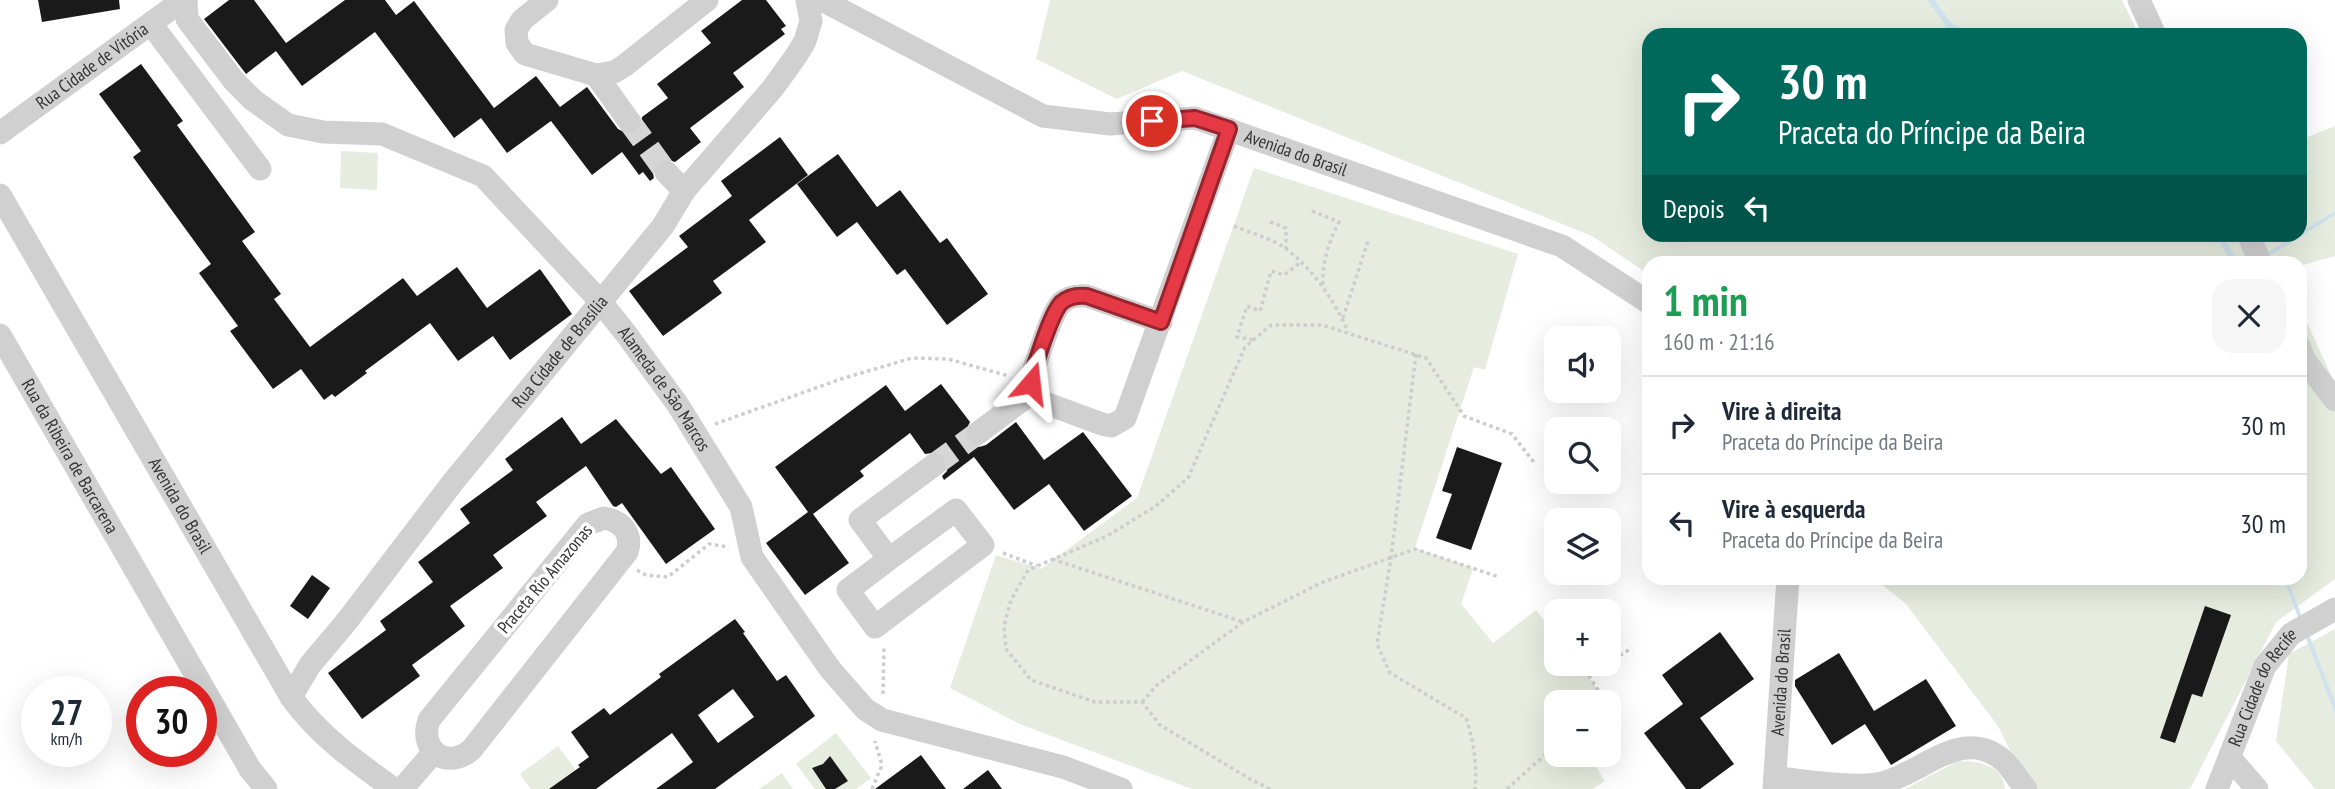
<!DOCTYPE html>
<html lang="pt">
<meta charset="utf-8">
<style>
:root{--surface:#fff;--page:#f6f6f7;--text:#1f2937;--muted:#747a83;--line:#e0e1e3}
body{margin:0;font-family:"PT Sans Narrow",sans-serif;background:var(--page);color:var(--text);height:100vh;display:flex;flex-direction:column;font-size:26px;white-space:nowrap}
*{box-sizing:border-box;margin:0}
p{font-size:23px;color:var(--muted)}
.icon{flex:none;width:38px;height:38px;fill:none;stroke:currentColor;stroke-width:2;stroke-linecap:round;stroke-linejoin:round}
.map{position:relative;flex:1;overflow:hidden}
.side{position:absolute;left:1642px;top:256px;width:665px;height:329px;display:flex;flex-direction:column;background:var(--surface);border-radius:21px;box-shadow:0 7px 28px #0002}
.side>*{flex:none}
.top-card{position:absolute;left:1642px;top:28px;width:665px;height:214px;border-radius:21px;box-shadow:0 7px 28px #0002;background:#00695c;color:#fff;overflow:hidden}
.tools{position:absolute;left:1544px;top:326px;display:grid;gap:14px}
.tools a{display:grid;place-items:center;width:77px;height:77px;border-radius:14px;background:var(--surface);box-shadow:0 7px 28px #0002;font-size:35px}
.speed{position:absolute;left:21px;top:676px;display:flex;gap:14px;font-size:35px;font-weight:700;text-align:center}
.speed>*{display:grid;place-content:center;width:91px;height:91px;border-radius:50%;background:var(--surface);box-shadow:0 7px 28px #0002;line-height:1}
.speed small{font-size:18px;font-weight:400}
.speed .limit{border:10px solid #d22;background:#fff;color:#111}
.pin{position:absolute;display:grid;place-items:center;width:60px;height:60px;color:#fff;margin:-30px;border:4px solid #fff;border-radius:50%;box-shadow:0 2px 7px #0007}
.me{position:absolute;width:77px;margin:-38px;rotate:17deg;stroke-linejoin:round;filter:drop-shadow(0 0 5px #0008)}
.turn{display:flex;align-items:center;gap:24px;height:147px;padding:0 21px;font-size:32px}
.turn .icon{width:91px;height:91px;stroke-width:2.5}
.turn b{display:block;font-size:49px;line-height:60px}
.then{display:flex;align-items:center;height:66px;padding:0 21px;background:#0003;gap:14px;font-size:26px}
.round{display:grid;place-items:center;flex:none;width:74px;height:74px;border-radius:21px;background:var(--page)}
.overview{display:flex;align-items:center;justify-content:space-between;height:119px;padding:0 21px}
h1{font-size:42px;font-weight:600;line-height:52px;color:#1e9e55}
ul{padding:0;list-style:none}
li{display:flex;align-items:center;gap:21px;height:98px;padding:0 21px;border-top:2px solid var(--line)}
li div{flex:1}
li b{display:block;font-size:26px}
li em{font-style:normal}
.map>svg:first-child{display:block}
</style>
<div class="map">
<svg width="2335" height="789" viewBox="0 0 2335 789">
<rect width="100%" height="100%" fill="#fff"/>
<path fill="#e6ecdf" d="M1050,0H2122L2139,35H1648V234H2300V140L2335,126V256L2300,266V262H1648V274L1592,236L1182,71L1117,99L1036,59Z
M341,151L378,153L377,190L340,188Z
M1254,168L1518,254L1485,370L1474,367L1415,548L1473,568L1461,604L1493,643L1536,610L1556,635V663H1579L1606,702H1556V754H1588L1605,781L1593,789H1192L1022,725L950,688L996,555L1041,569L1137,498Z
M2300,307L2335,384V579L2276,622L2190,789H2029L1998,726L1906,604L1874,578H2300Z
M2335,629V789H2315L2276,741L2289,654Z
M836,733L871,778L856,789H815L796,764Z
M558,746L590,789H531L520,774Z
M1958,761C1979,761 2003,765 2005,789H1905Z
M782,773L793,789H759Z"/>
<path fill="#cfe2ee" d="M2335,211V215L2260,262H2252Z
M2283,578H2287L2335,702V714Z"/>
<g fill="none" stroke-linecap="round" stroke-linejoin="round">
<path stroke="#cfe2ee" stroke-width="6" d="M1931,0L1948,24L1965,35
M2218,234L2235,262"/>
</g>
<path fill="#1a1a1a" fill-rule="evenodd" d="M38,0H119L120,9L42,22Z
M229,0H254L286,43L345,0H385L396,15L414,1L494,108L536,76L560,107L587,87L618,129L630,135L637,133L641,127L642,117L668,98L657,84L711,43L701,31L742,0H766L786,26L781,29L785,34L733,73L744,87L690,128L701,142L675,162L663,158L657,161L652,169L654,178L650,181L643,172L639,175L622,152L592,175L551,121L507,153L481,118L454,138L375,32L302,86L276,51L246,74L204,19Z
M141,64L183,121L177,125L255,232L242,241L281,294L274,299L310,347L403,278L417,296L457,267L487,308L540,269L572,314L510,360L493,336L458,361L430,323L365,371L367,373L335,397L332,394L324,400L301,369L273,389L230,331L238,326L199,273L211,264L133,157L141,151L99,94Z
M780,137L808,175L749,220L766,242L713,281L722,293L663,336L629,291L688,247L679,236L732,196L721,181Z
M838,154L877,207L900,190L940,243L947,238L988,294L947,325L905,269L897,275L857,222L837,237L797,184Z
M941,384L970,422L964,434L966,441L972,446L979,447L986,445L1016,422L1044,460L1083,432L1132,496L1084,531L1049,484L1014,510L974,457L944,480L942,476L947,471L948,464L946,457L939,452L925,454L910,433L860,471L864,476L813,514L849,563L805,595L766,543L808,512L775,467L886,385L905,411Z
M562,417L581,444L616,419L661,474L671,467L715,529L666,564L622,503L616,507L613,506L586,466L536,502L547,516L493,555L503,568L450,606L465,626L412,665L420,676L362,719L328,673L386,630L380,621L433,582L418,562L470,523L460,509L513,470L505,459Z
M1457,447L1502,463L1471,550L1436,538L1452,494L1442,491Z
M312,575L330,588L308,619L290,606Z
M2205,606L2231,615L2202,697L2192,694L2175,743L2160,738Z
M735,619L745,632L743,633L777,681L786,675L815,716L715,789H656L693,762L672,733L596,789H549L580,767L578,765L589,757L571,732L604,708L610,715L661,677L659,674ZM733,689L754,717L718,743L698,715Z
M1720,632L1754,679L1700,718L1734,764L1700,789H1686L1644,733L1683,704L1662,675Z
M1839,653L1874,711L1926,679L1956,726L1891,765L1865,724L1832,745L1795,686V680Z
M921,755L946,789H875Z
M830,756L848,781L835,789H826L812,768L823,764Z
M988,770L1002,789H963Z"/>
<g fill="none" stroke-linecap="round" stroke-linejoin="round">
<path stroke="#d6d6d6" stroke-width="23" stroke-dasharray="23 11" stroke-linecap="butt" d="M629,121L666,172
M934,465L978,433"/>
<path stroke="#cdcdcd" stroke-width="3.5" stroke-dasharray="3.5 3.5" stroke-linecap="butt" d="M1312,211L1339,222C1328,244 1322,262 1323,286
M1270,222L1286,228V250
M1234,226C1250,233 1271,238 1285,248C1313,269 1335,301 1348,332
M1343,318L1368,241
M1253,340L1237,337L1247,306L1260,311L1271,271L1284,275L1300,263
M1416,354L1391,558L1377,644L1390,673L1466,718C1474,742 1477,764 1475,789
M715,424L841,379L912,358L948,359L1009,376
M1003,553L1037,566
M1052,559L1243,622
M637,570L646,575L668,577L709,544L729,547
M1608,663L1632,648
M883,694L884,646
M1142,702L1157,685L1243,622L1323,582L1415,549L1499,577
M1606,702L1589,676L1608,663
M872,789L882,765L875,741
M1270,789L1250,779L1160,725L1142,702H1095L1031,680L1006,649L1004,626L1011,600L1028,570L1107,536L1156,506L1188,478L1245,347L1271,325H1322L1426,358L1464,416L1512,434L1536,465
M1507,789L1556,745"/>
<g stroke="#d0d0d0" stroke-width="23">
<path id="s1" d="M186,0L187,19L234,81L253,100L288,125L323,132L382,134L483,176L600,301L627,335L678,405L741,507L752,557L830,669L865,709L882,720L1063,767L1121,789"/>
<path d="M547,0L522,20L516,30L517,43L525,54L596,75L614,72L624,66L707,0"/>
<path id="s2" d="M822,0L1043,116L1110,124L1195,118L1562,246L1648,302"/>
<path d="M2139,0L2155,35"/>
<path d="M151,24L260,169"/>
<path d="M596,75L629,121"/>
<path id="s3" d="M0,133L183,0"/>
<path d="M666,172L684,191"/>
<path id="s4" d="M0,195L291,697C318,735 356,762 394,789"/>
<path d="M2248,234L2260,262"/>
<path d="M1161,322L1087,296C1077,295 1069,296 1061,303C1050,315 1038,360 1031,376C1032,388 1036,397 1045,403L1102,424L1111,426L1125,418L1229,129"/>
<path id="s5" d="M0,335L250,769L266,789"/>
<path d="M2300,348L2305,361L2335,400"/>
<path d="M978,433L1034,391"/>
<path d="M604,518C622,521 633,534 627,552L472,749C448,771 418,751 429,720L588,524Z"/>
<path d="M889,559L956,510L983,545L875,627L848,590L889,559L860,520L934,465"/>
<path id="s6" d="M291,697L310,665L347,621L453,482L663,226L684,191L773,88L796,56L805,41L811,21L807,0"/>
<path d="M2230,758L2257,789"/>
<path d="M1775,777C1803,781 1855,789 1882,783C1923,773 1965,723 2006,763C2013,771 2019,781 2026,789"/>
<path d="M402,789L434,752"/>
<path id="s7" d="M1774,789L1788,578"/>
<path id="s8" d="M2217,789L2265,666L2291,634L2335,609"/>
</g>
</g>
<g fill="none" stroke-linecap="round" stroke-linejoin="round">
<g stroke="#96252e" stroke-width="18">
<path id="route" d="M1031,383V376C1038,359 1050,315 1061,303C1069,296 1077,295 1087,296L1161,322L1229,129L1195,118L1152,121"/>
</g>
<use href="#route" stroke="#e63946" stroke-width="12"/>
</g>
<g text-anchor="middle" stroke-width="7" stroke-linejoin="round" paint-order="stroke">
<g font-size="18" fill="#333" stroke="#fff">
<text dy="6" stroke="none"><textPath href="#s3" startOffset="114">Rua Cidade de Vitória</textPath></text>
<text dy="6" stroke="none"><textPath href="#s2" startOffset="509">Avenida do Brasil</textPath></text>
<text dy="6" stroke="none"><textPath href="#s6" startOffset="438">Rua Cidade de Brasília</textPath></text>
<text dy="6" stroke="none"><textPath href="#s1" startOffset="651">Alameda de São Marcos</textPath></text>
<text dy="6" stroke="none"><textPath href="#s5" startOffset="140">Rua da Ribeira de Barcarena</textPath></text>
<text dy="6" stroke="none"><textPath href="#s4" startOffset="359">Avenida do Brasil</textPath></text>
<text transform="translate(545 579) rotate(-50)" y="6">Praceta Rio Amazonas</text>
<text dy="6" stroke="none"><textPath href="#s7" startOffset="107">Avenida do Brasil</textPath></text>
<text dy="6" stroke="none"><textPath href="#s8" startOffset="112">Rua Cidade do Recife</textPath></text>
</g>
</g>
</svg>
<div class="tools">
<a><svg class="icon" aria-label="sound" viewBox="0 0 24 24"><path d="M4 9h4l5-4v14l-5-4H4zM17 9q2 3 0 6"/></svg></a>
<a><svg class="icon" aria-label="search" viewBox="0 0 24 24"><circle cx="10" cy="10" r="6"/><path d="M15 15l6 6"/></svg></a>
<a><svg class="icon" aria-label="layers" viewBox="0 0 24 24"><path d="M12 4l9 5-9 5-9-5zM3 14l9 5 9-5"/></svg></a>
<a>+</a>
<a>−</a>
</div>
<div class="speed"><div>27<small>km/h</small></div><div class="limit">30</div></div>
<div class="pin" style="left:1152px;top:121px;background:#d93025"><svg class="icon" aria-label="arrive" viewBox="0 0 24 24"><path d="M6 21V4h12l-3 4 3 4H6"/></svg></div>
<svg class="me" style="left:1031px;top:383px" viewBox="-20 -20 40 40"><path d="M0-17L14 15 0 8-14 15z" fill="#e63946" stroke="#fff" stroke-width="4"/></svg>
<div class="top-card">
<div class="turn"><svg class="icon" aria-label="right" viewBox="0 0 24 24"><path d="M7 20v-9h11M14 6l5 5-5 5"/></svg><div><b>30 m</b>Praceta do Príncipe da Beira</div></div>
<div class="then">Depois<svg class="icon" aria-label="left" viewBox="0 0 24 24"><path d="M17 20v-9H6M10 6l-5 5 5 5"/></svg></div>
</div>
<section class="side">
<div class="overview"><div><h1>1 min</h1><p>160 m · 21:16</p></div><a class="round"><svg class="icon" aria-label="close" viewBox="0 0 24 24"><path d="M6 6l12 12M18 6L6 18"/></svg></a></div>
<ul>
<li><svg class="icon" aria-label="right" viewBox="0 0 24 24"><path d="M7 20v-9h11M14 6l5 5-5 5"/></svg><div><b>Vire à direita</b><p>Praceta do Príncipe da Beira</p></div><em>30 m</em></li>
<li><svg class="icon" aria-label="left" viewBox="0 0 24 24"><path d="M17 20v-9H6M10 6l-5 5 5 5"/></svg><div><b>Vire à esquerda</b><p>Praceta do Príncipe da Beira</p></div><em>30 m</em></li>
</ul>
</section>
</div>
